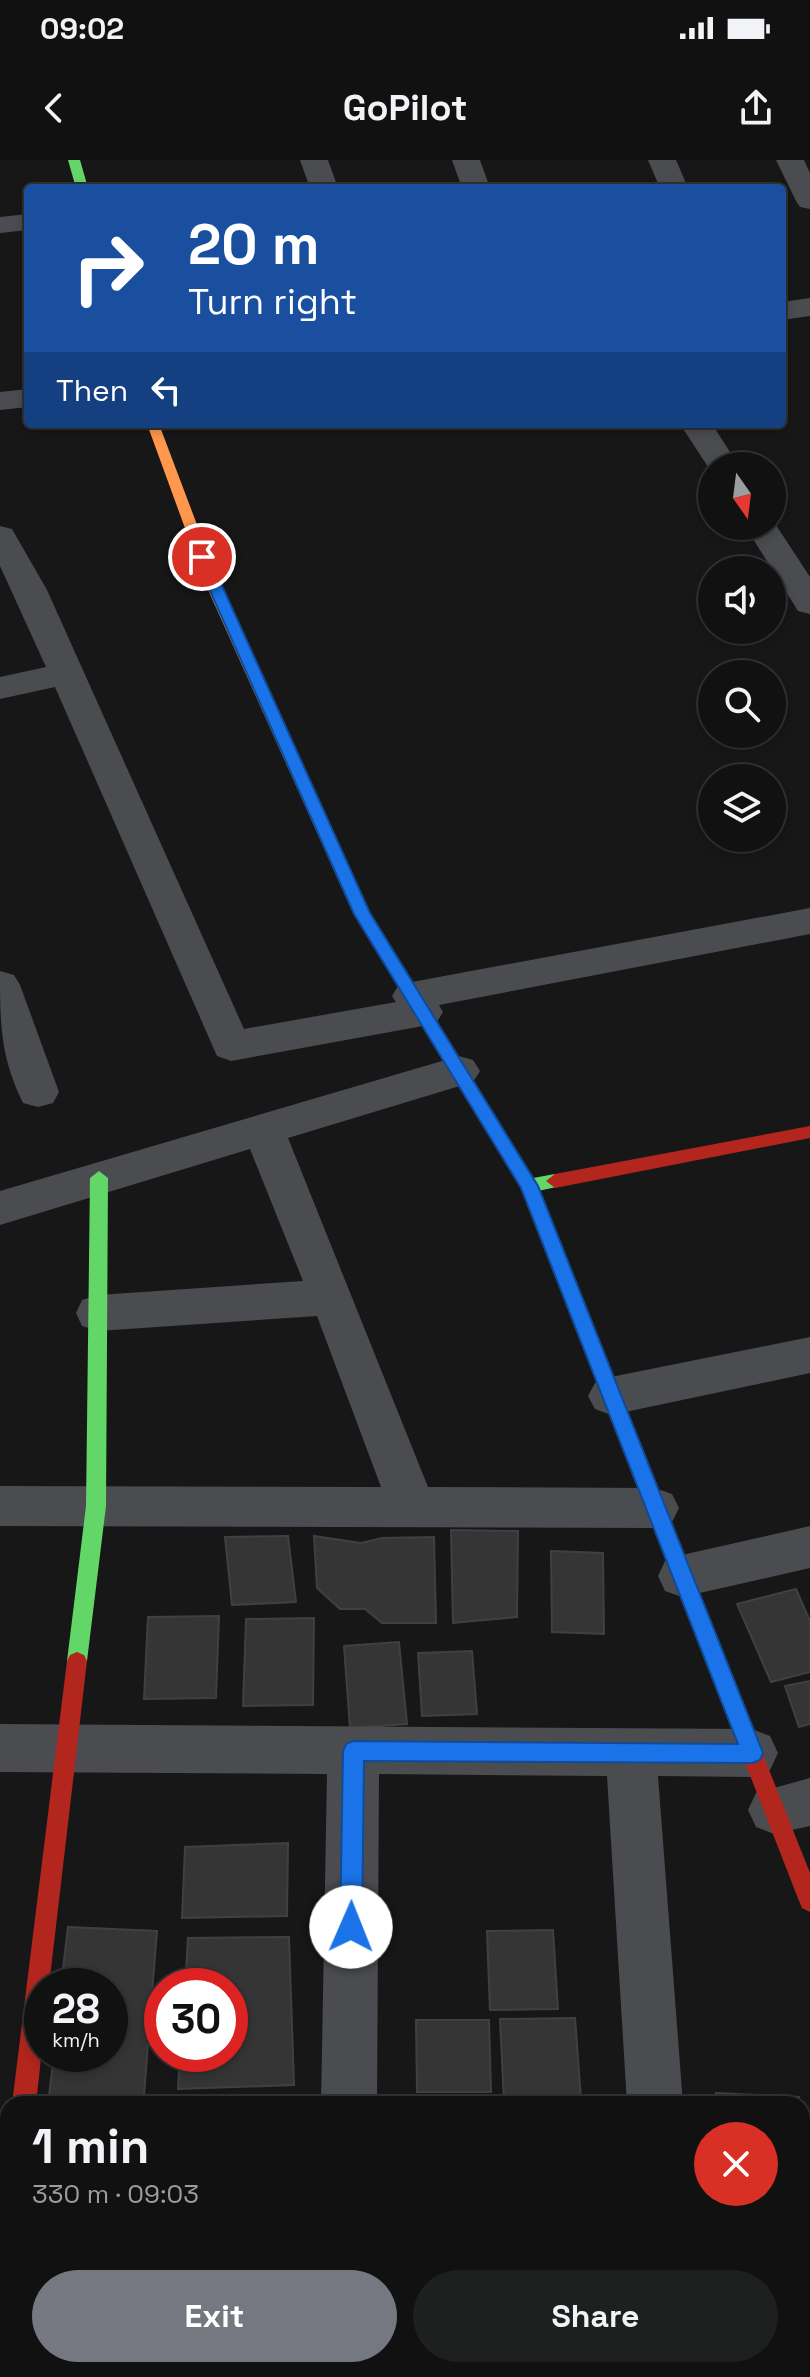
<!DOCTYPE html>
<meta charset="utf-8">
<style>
:root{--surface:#111;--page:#1e1f1f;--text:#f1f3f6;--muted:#9c9d9f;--line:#303131;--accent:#757880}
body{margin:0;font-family:"Space Grotesk",sans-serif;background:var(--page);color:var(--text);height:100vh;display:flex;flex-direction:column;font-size:30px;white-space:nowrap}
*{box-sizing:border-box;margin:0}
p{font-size:26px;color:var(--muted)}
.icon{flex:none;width:44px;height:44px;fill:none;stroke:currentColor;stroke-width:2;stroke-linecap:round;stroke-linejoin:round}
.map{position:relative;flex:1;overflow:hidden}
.details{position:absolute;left:0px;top:1936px;width:810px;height:282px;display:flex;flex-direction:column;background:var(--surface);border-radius:24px 24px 0 0;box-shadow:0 4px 12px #0003,0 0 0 2px var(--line)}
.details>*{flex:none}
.hud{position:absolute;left:24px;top:24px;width:762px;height:244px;border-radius:8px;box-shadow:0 4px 12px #0003,0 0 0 2px var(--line);background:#1a4fa0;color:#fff;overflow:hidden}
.needle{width:52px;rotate:166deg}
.tools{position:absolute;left:698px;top:292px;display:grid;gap:16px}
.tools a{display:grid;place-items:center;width:88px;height:88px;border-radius:50%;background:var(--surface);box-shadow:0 4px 12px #0003,0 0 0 2px var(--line);font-size:40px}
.speed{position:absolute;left:24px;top:1808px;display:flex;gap:16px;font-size:40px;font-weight:700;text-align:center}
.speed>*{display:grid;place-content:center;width:104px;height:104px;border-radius:50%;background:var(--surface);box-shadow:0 4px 12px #0003,0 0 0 2px var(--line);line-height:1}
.speed small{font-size:20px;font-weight:400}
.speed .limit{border:12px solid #d22;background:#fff;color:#111}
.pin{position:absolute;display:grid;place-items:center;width:68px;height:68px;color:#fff;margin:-34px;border:4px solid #fff;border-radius:50%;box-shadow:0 2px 8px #0007}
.me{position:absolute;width:88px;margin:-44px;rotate:1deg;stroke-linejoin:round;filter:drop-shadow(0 0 6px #0008)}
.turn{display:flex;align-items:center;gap:28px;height:168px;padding:0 32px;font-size:36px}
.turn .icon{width:104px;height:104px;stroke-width:2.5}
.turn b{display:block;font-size:56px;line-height:68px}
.then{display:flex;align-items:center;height:76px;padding:0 32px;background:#0003;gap:16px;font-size:30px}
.round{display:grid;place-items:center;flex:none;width:84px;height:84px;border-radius:42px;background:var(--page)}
.headline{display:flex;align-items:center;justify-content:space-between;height:136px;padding:0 32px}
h1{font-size:48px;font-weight:600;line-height:60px}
.cta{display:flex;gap:16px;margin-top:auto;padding:16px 32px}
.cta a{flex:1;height:92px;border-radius:48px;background:var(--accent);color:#fff;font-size:32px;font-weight:600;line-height:92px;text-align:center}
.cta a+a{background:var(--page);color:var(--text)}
.status{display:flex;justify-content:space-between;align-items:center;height:56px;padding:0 40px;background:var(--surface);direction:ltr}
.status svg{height:22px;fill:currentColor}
header{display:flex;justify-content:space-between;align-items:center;height:104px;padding:0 32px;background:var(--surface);font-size:36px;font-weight:600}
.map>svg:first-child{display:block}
</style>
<div class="status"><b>09:02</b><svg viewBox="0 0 49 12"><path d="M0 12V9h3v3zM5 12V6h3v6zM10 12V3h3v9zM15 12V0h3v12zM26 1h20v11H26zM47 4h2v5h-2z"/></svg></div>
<header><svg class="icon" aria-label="back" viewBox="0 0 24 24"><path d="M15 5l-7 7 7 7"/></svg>GoPilot<svg class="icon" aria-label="share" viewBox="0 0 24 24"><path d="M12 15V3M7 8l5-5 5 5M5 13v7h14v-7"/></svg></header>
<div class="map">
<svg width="810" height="2217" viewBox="0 0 810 2217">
<rect width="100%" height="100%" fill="#171717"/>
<path fill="#353536" stroke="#3f4043" stroke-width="2" d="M451,1370L518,1371L517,1457L453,1463Z
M288,1376L296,1442L232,1445L225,1377Z
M314,1376L361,1383L382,1378L434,1377L436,1463H382L365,1449H340L317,1428Z
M551,1391L603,1393L604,1474L552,1472Z
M796,1429L810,1461V1512L771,1522L737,1444Z
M219,1456L216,1538L144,1539L148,1457Z
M314,1458L313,1545L243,1546L246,1459Z
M399,1482L407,1564L350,1568L344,1486Z
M472,1491L477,1554L422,1556L418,1493Z
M810,1521V1564L799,1567L785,1526Z
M288,1683L287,1756L182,1758L185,1687Z
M68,1767L157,1771L144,1935L48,1944L54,1894H110V1826H61Z
M553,1770L558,1849L490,1850L487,1771Z
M289,1777L294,1925L178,1929L180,1894H230V1826H185L188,1778Z
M575,1858L581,1939L504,1942L500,1859Z
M416,1860H489L491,1932H417Z
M716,1933L799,1937V1944H716Z
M802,2032H805L810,2112H802Z
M138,2210H167L168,2217H91Z
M493,2210H624V2217H493Z"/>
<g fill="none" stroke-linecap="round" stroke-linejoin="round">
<path fill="#4b4c50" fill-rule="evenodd" d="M300,0H328L338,28H310Z
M452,0H480L490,28H462Z
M648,0H676L688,28H660Z
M776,0H804L810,13V49L800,47L796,41Z
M28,54V70L0,73V57Z
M810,138V156L782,160V142Z
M28,229V247L0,250V232Z
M680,264H712L739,306H712V313Z
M772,359L810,417V454L798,451L745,366H772Z
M0,366L12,369L47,430L244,869L396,842L392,836L398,826L412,822L810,748V774L439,845L443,852L437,862L423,866L231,901L217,896L55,527L0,539V517L46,507L0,406Z
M0,811L14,815L20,825L59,932L53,943L38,947L23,943C0,896 0,862 0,811Z
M459,896L473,900L480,911L473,922L288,978L428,1327L655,1328L672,1334L679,1348L672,1362L655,1368L0,1366V1326L381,1327L317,1156L98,1171L82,1166L76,1153L82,1140L98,1135L303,1121L250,989L0,1065V1031Z
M810,1177V1213L611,1255L595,1249L588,1236L595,1223L611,1217Z
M810,1366V1408L682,1437L665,1431L658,1416L665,1401L682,1395Z
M0,1564L752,1569L770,1576L778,1593L770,1610L752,1617L658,1616L683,1944H627L607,1616L379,1614L377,1944H321L327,1614L0,1612Z
M810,1618V1666L774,1674L756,1667L748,1650L756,1633Z
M8,2047V2168L0,2171V2050Z
M317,2210H377V2217H317Z
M643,2210H703V2217H643Z"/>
<path fill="#63d668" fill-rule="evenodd" d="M68,0H80L88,28H76Z
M359,743L365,744L533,1018L555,1014L564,1021L561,1026L529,1033L523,1031L351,748Z
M99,1011L108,1018L106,1346L87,1501L84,1507L77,1510L70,1507L67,1501L86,1346L90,1018Z"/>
<path fill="#ff974d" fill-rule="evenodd" d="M147,264H159L219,423L367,748L365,752H353L351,748L205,423Z
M529,1019L538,1026L706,1451L703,1457L696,1460L689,1457L686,1451L520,1026Z"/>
<path fill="#b3261e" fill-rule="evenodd" d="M810,966V978L555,1028L546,1021L555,1014Z
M696,1442L703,1445L706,1451L810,1713V1752L802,1748L799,1741L686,1451L689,1445Z
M77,1492L84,1495L87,1501L49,1826H42V1889L36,1944H12L67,1501L70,1495Z"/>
</g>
<path fill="#1a73e8" stroke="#114b97" stroke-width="2" d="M202,393L209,397L370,753L538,1026L763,1593L760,1600L752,1603L364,1601L362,1767L359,1775L351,1778L343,1775L340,1767L343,1591L346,1584L353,1581L738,1584L521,1028L354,754L195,397Z"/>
</svg>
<div class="tools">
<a><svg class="needle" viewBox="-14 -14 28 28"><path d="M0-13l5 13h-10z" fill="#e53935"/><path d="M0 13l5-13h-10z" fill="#9c9d9f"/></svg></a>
<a><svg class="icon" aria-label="sound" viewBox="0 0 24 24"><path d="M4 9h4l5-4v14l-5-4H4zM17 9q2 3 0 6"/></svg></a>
<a><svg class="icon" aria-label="search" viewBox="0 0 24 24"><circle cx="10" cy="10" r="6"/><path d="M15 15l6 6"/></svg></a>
<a><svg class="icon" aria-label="layers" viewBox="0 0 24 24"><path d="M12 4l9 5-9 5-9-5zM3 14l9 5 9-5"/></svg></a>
</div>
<div class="speed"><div>28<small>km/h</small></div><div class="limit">30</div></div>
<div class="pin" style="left:202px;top:397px;background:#d93025"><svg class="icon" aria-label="arrive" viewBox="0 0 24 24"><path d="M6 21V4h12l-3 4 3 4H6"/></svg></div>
<svg class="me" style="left:351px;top:1767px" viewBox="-20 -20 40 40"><circle r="19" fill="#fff"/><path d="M0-13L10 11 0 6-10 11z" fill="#1a73e8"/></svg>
<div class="hud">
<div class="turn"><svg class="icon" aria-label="right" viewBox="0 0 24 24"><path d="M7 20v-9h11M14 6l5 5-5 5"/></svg><div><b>20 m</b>Turn right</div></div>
<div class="then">Then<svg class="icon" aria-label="left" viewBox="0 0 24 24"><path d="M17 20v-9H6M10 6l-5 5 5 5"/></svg></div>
</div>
<section class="details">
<div class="headline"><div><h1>1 min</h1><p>330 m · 09:03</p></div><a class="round" style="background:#d93025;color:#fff"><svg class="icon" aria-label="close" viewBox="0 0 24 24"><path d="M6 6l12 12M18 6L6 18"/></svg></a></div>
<div class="cta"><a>Exit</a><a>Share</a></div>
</section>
</div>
